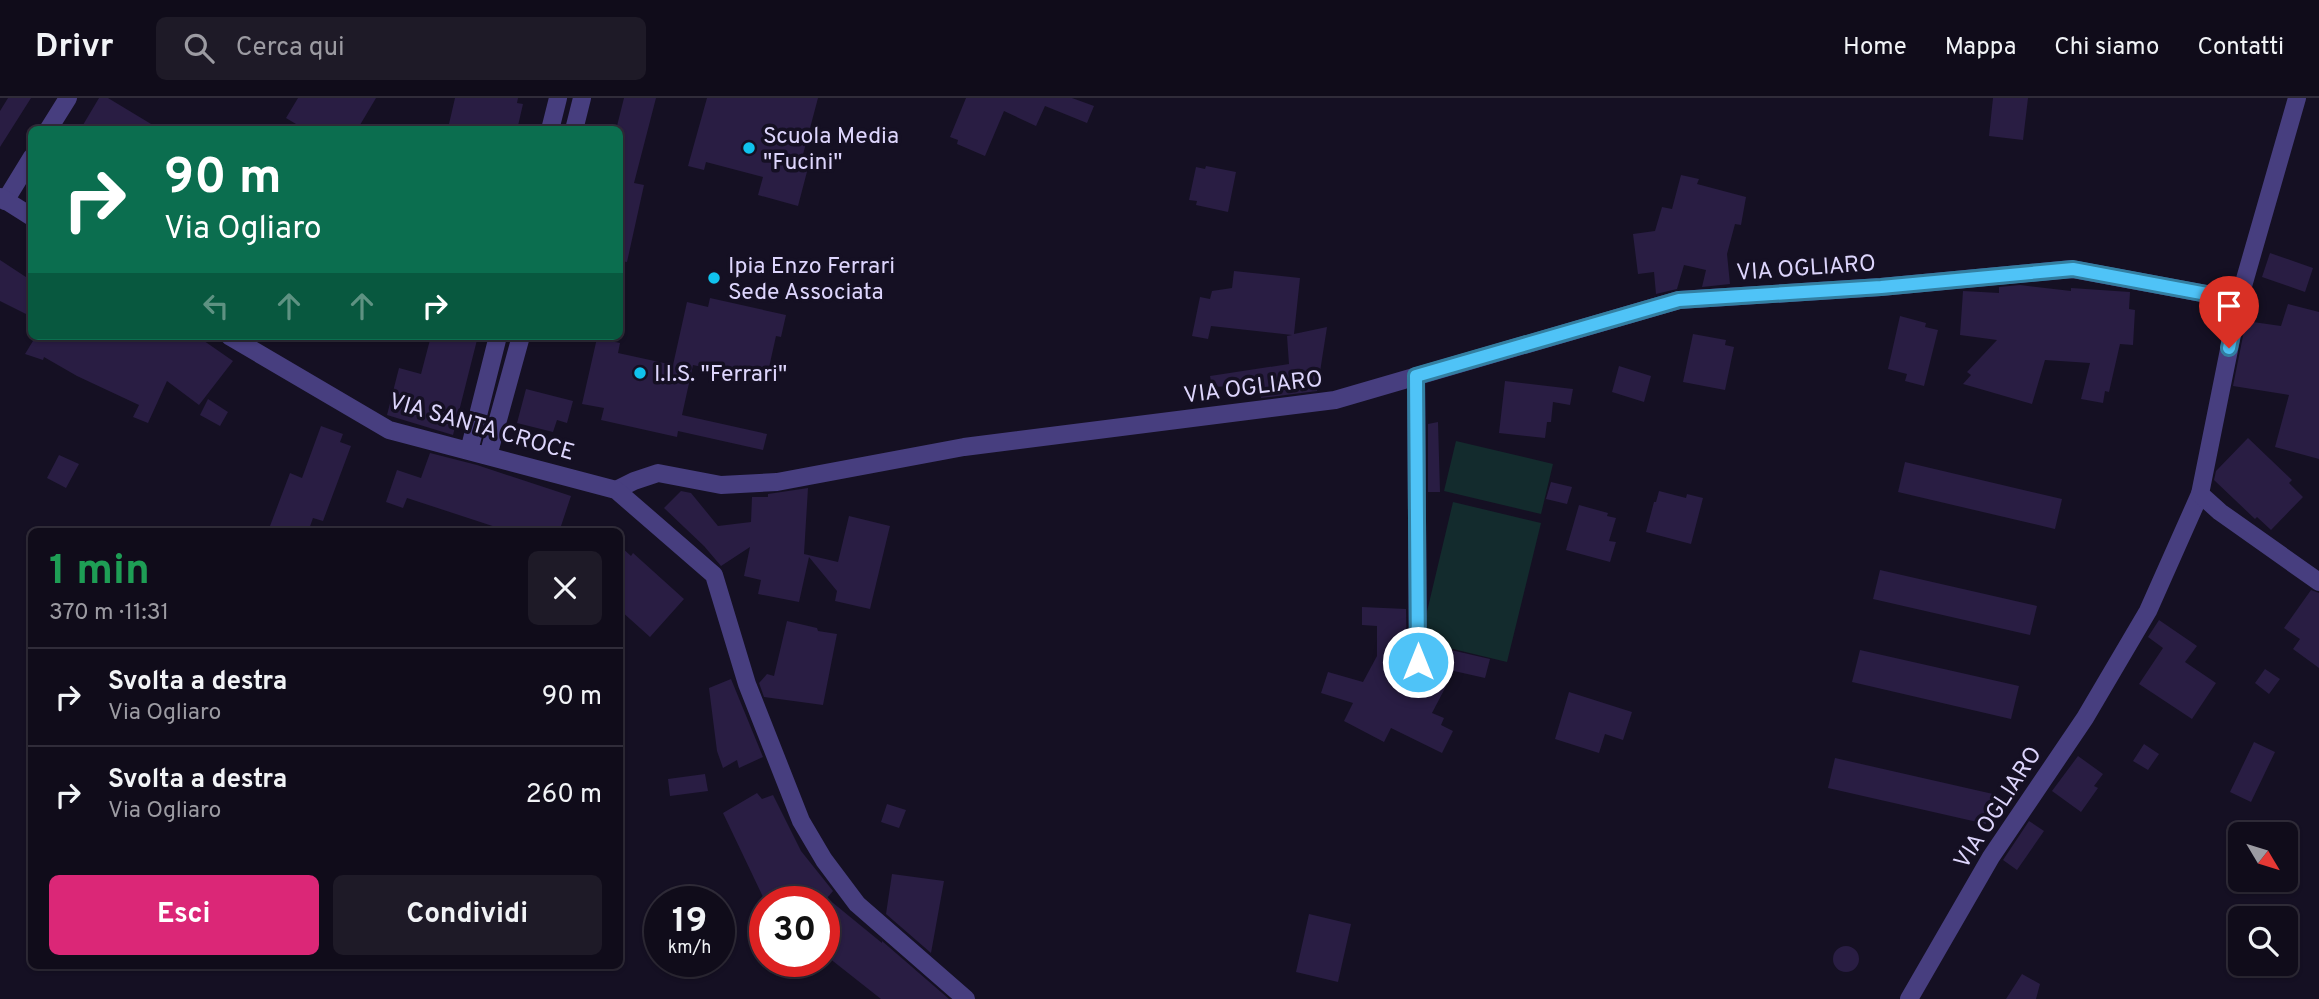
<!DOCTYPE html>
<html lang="it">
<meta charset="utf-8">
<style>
:root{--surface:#100c1a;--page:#1e1a27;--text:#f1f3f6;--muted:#9c9ba2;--line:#302c39;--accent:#db2777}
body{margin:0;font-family:Overpass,sans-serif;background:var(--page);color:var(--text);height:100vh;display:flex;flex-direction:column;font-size:26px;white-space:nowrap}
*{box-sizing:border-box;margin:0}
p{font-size:23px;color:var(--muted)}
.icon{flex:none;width:38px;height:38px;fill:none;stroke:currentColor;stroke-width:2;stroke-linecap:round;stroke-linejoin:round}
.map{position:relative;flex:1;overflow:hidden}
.sheet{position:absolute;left:28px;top:430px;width:595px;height:441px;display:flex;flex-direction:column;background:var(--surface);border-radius:10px;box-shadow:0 2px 5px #0004,0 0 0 2px var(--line)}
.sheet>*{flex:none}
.guide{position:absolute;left:28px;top:28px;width:595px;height:214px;border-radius:10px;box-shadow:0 2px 5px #0004,0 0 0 2px var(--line);background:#0b6e4f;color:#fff;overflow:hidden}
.needle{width:46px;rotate:128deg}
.controls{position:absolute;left:2228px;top:724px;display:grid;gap:14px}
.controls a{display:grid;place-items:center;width:70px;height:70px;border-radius:10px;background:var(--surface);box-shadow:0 2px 5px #0004,0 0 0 2px var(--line);font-size:35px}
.speed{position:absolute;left:644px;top:788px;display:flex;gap:14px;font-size:35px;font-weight:700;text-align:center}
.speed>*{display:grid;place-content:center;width:91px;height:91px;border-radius:50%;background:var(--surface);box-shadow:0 2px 5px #0004,0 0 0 2px var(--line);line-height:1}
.speed small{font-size:18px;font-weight:400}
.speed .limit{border:10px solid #d22;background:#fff;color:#111}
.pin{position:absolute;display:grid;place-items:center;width:60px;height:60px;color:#fff;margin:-72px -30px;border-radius:50% 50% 50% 0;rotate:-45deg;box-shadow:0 0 7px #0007}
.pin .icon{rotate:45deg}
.me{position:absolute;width:77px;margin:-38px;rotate:0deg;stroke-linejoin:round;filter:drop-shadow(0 0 5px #0008)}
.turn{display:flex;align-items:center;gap:24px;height:147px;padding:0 21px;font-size:32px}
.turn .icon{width:91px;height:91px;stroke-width:2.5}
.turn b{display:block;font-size:49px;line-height:60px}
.lanes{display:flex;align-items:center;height:66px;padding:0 21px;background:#0003;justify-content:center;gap:35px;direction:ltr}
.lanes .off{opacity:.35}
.round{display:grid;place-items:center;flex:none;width:74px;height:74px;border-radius:10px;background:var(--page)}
.head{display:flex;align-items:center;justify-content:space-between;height:119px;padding:0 21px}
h1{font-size:42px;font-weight:700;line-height:52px;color:#1e9e55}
.action{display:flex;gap:14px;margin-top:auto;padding:14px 21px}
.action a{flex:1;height:80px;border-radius:10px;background:var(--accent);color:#fff;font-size:28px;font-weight:700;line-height:80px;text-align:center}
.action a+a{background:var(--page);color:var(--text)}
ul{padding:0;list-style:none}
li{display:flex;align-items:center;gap:21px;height:98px;padding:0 21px;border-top:2px solid var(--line)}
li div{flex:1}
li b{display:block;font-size:26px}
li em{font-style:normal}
header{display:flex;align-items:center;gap:42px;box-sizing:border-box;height:98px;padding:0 35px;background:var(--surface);border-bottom:2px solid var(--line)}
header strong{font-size:33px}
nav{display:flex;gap:38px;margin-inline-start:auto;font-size:24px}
.search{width:490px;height:63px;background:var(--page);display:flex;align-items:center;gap:18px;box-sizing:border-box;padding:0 24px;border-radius:10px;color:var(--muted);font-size:26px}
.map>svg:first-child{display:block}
</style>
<header>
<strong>Drivr</strong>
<div class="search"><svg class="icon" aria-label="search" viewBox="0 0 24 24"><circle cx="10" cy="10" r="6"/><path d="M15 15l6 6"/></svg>Cerca qui</div>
<nav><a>Home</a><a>Mappa</a><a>Chi siamo</a><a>Contatti</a></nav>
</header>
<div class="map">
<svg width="2319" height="901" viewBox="0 0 2319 901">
<rect width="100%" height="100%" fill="#151023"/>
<path fill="#132b2d" d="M1456,343L1553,366L1541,416L1444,393Z
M1453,404L1541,425L1507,564L1420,543Z"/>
<path fill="#291d43" d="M8,0H31L0,49V13Z
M99,0H108L161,32H80Z
M298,0H376L357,32H306L286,20Z
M455,0H518L517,5L523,6L517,32H475L449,26Z
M624,0H656L634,85L644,87L627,164L620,163V32H616Z
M707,0H818L801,64L809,66L798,108L758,97L763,79L706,64L704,72L688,68Z
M966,0H1072L1094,8L1087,25L1045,8L1036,28L1004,13L985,58L957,46L958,42L950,39Z
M1993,0H2028L2023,42L1989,38Z
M1206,68L1236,74L1228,114L1196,107L1197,103L1189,102L1196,69L1205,71Z
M1681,77L1699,81L1697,86L1746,99L1741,127L1735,126L1727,156L1730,186L1702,189L1706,172L1684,167L1677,191L1656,196L1654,174L1638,176L1633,136L1655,133L1662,109L1672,111Z
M2270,155L2313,170L2305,194L2262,179Z
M0,162L32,183V219L0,203Z
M1234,173L1300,180L1294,236L1327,229L1317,293L1261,300L1260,287L1212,289L1210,278L1289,266L1287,238L1292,237L1211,228L1208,241L1192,238L1200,199L1210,201L1212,193L1232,190Z
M2020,187L2071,193V190L2130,194L2129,211L2135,212L2133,247L2120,246L2109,294L2105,293L2103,305L2081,301L2090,265L2045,262L2032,306L1963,286L1971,277L1967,274L1997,242L1960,237L1963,193L1999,195V189Z
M710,200L786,217L781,239L776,238L766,283L693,267L682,317L767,336L763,352L678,333L677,339L601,322L604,310L582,306L597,240L620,245L618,255L673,267L687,204L708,209Z
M2288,206L2319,214V361L2275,349L2289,297L2233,288L2246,223L2281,228Z
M1900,218L1926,225L1925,229L1938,232L1924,288L1905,283L1907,276L1888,271Z
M1693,236L1726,242L1725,247L1734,249L1725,292L1683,284Z
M36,238H197L233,263L199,307L167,283L148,325L133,319L139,307L77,278L44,259L43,262L25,256Z
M431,238H478L453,337L387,317L399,270L421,276Z
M1619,268L1651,278L1644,304L1612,294Z
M1505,283L1573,291L1570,307L1553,304L1551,324H1547L1545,340L1499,335Z
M526,291L573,303L567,325L557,322L553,334L517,325Z
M208,301L228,314L220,328L200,317Z
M1438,324L1440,394H1428V326Z
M321,328L343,336L340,344L351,348L323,423L313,420L308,434H285L270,428L290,375L302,380Z
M2248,340L2292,382L2289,385L2303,399L2271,432L2257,419L2255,421L2214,382L2216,373Z
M430,355L477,367L571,398L559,434H511L407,400L403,410L386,404L397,372L421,380Z
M59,357L79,366L66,390L47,380Z
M1905,364L2062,401L2055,431L1898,394Z
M1551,384L1572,389L1567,406L1546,401Z
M808,390L804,456L838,464L849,418L890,428L870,511L835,503L837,493L809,459L799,504L758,496L761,482L744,478L750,449L721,468L704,448L664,410L681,393L691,395L718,428L751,424L752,399H768V396Z
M1659,393L1686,400L1687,396L1703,400L1691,446L1646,434L1654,404H1656Z
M1579,407L1608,415L1607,418L1616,420L1609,443L1616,444L1610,464L1566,452Z
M620,448L631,458L633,455L684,501L650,539L620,512Z
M1880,472L2037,508L2030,537L1873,501Z
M2311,492L2319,495V570L2293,551L2300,541L2284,530Z
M1362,509L1406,511L1407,564L1409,570L1413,574L1419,575L1427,570L1429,547L1490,561L1485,580L1454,573L1432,615L1444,620L1441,627L1453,633L1442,655L1391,630L1384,644L1344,623L1353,605L1321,595L1328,574L1363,584L1377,558V528L1362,527Z
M2159,522L2197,548L2185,564L2216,585L2192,621L2139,586L2163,550L2148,539Z
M787,523L817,530L818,533L837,536L823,607L764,599L759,585L767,576L774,578Z
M1860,552L2019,588L2011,621L1852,584Z
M2265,571L2280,581L2269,596L2255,585Z
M731,581L763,659L739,670L737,662L723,670L717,653L709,590Z
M1569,594L1632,614L1623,642L1605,636L1599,655L1555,641Z
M2254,644L2275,654L2251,704L2230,694Z
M2144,646L2159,656L2148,672L2133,663Z
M2078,658L2103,676L2094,688L2098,690L2081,714L2052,693Z
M1835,660L1993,696L1986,726L1828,690Z
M705,676L708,693L670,698L668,681Z
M757,695L762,701L773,697L801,753L833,793L827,800L882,845V843L949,901H881L824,856V803H765L723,715Z
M887,706L906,712L899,730L881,724Z
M2029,723L2044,733L2017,772L2003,762Z
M892,776L944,783L931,855L886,816Z
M1309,816L1351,826L1338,884L1296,874Z
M1833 861a13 13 0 1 1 26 0a13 13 0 1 1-26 0Z
M2022,876L2040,886L2036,901H2006Z"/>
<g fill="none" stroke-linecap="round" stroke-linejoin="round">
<path stroke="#473e7f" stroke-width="18" d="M48,32L68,0
M5,103L32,59
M1416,278L1418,564
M616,392L634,383L658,375L721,387L777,384L964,349L1335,302L1679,202L1881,189L2072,171L2239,202
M1909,901L1991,759L2085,620L2148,513L2200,396"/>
<path stroke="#473e7f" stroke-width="18" d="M2297,0L2239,202L2200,396L2220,414L2319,484
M550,32L558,0
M574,32L582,0
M0,99L32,119
M229,238L389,332L616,392L714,477L747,586L801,723L824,762L857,806L966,901
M469,353L498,238
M488,358L521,238"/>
</g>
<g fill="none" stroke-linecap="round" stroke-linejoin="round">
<g stroke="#337fa1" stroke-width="18">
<path id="route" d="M1418,564L1416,278L1679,202L1881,189L2073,171L2239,202L2229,250"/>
</g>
<use href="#route" stroke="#4fc3f7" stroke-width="12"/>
</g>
<g fill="#10c2ed" stroke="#151023" stroke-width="2.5">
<circle cx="749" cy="50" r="7"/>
<circle cx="714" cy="180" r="7"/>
<circle cx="640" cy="275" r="7"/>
</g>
<g text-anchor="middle" stroke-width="7" stroke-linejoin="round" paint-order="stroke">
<g font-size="23" fill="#ddd5fc" stroke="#151023" text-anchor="start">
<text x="763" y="45">Scuola Media<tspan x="763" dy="26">"Fucini"</tspan></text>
<text x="728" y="175">Ipia Enzo Ferrari<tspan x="728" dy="26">Sede Associata</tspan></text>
<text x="654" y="283">I.I.S. "Ferrari"</text>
</g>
<g font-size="23" fill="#ddd5fc" stroke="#151023">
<text transform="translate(1806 169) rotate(-4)" y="8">VIA OGLIARO</text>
<text transform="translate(1253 288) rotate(-7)" y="8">VIA OGLIARO</text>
<text transform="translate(482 328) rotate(16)" y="8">VIA SANTA CROCE</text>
<text transform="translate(1997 709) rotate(-57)" y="8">VIA OGLIARO</text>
</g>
</g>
</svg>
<div class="controls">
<a><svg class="needle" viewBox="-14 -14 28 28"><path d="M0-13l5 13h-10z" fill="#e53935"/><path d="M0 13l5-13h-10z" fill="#9c9ba2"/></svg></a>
<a><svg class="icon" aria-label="search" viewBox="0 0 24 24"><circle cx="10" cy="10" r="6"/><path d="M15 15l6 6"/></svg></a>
</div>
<div class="speed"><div>19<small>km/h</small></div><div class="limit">30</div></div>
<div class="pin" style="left:2229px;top:250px;background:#d93025"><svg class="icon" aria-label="arrive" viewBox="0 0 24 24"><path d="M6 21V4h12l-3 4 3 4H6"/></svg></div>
<svg class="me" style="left:1418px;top:564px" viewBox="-20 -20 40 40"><circle r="17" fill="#4fc3f7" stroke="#fff" stroke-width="3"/><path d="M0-11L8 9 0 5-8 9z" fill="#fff"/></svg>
<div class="guide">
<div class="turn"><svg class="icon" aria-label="right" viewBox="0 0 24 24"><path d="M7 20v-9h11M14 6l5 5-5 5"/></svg><div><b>90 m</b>Via Ogliaro</div></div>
<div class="lanes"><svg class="icon off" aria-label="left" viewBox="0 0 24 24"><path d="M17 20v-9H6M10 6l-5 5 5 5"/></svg><svg class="icon off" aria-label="ahead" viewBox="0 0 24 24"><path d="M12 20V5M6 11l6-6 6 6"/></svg><svg class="icon off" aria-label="ahead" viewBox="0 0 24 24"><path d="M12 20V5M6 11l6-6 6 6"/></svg><svg class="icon" aria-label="right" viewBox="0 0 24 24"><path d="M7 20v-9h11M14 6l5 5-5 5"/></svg></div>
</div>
<section class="sheet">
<div class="head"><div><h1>1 min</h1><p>370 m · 11:31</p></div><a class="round"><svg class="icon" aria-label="close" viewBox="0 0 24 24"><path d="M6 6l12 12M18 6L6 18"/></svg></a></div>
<ul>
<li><svg class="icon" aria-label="right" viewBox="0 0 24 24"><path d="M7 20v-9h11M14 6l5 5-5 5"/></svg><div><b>Svolta a destra</b><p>Via Ogliaro</p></div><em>90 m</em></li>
<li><svg class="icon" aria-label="right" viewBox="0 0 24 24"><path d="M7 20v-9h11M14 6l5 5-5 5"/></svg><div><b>Svolta a destra</b><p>Via Ogliaro</p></div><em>260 m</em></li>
</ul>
<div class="action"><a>Esci</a><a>Condividi</a></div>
</section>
</div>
